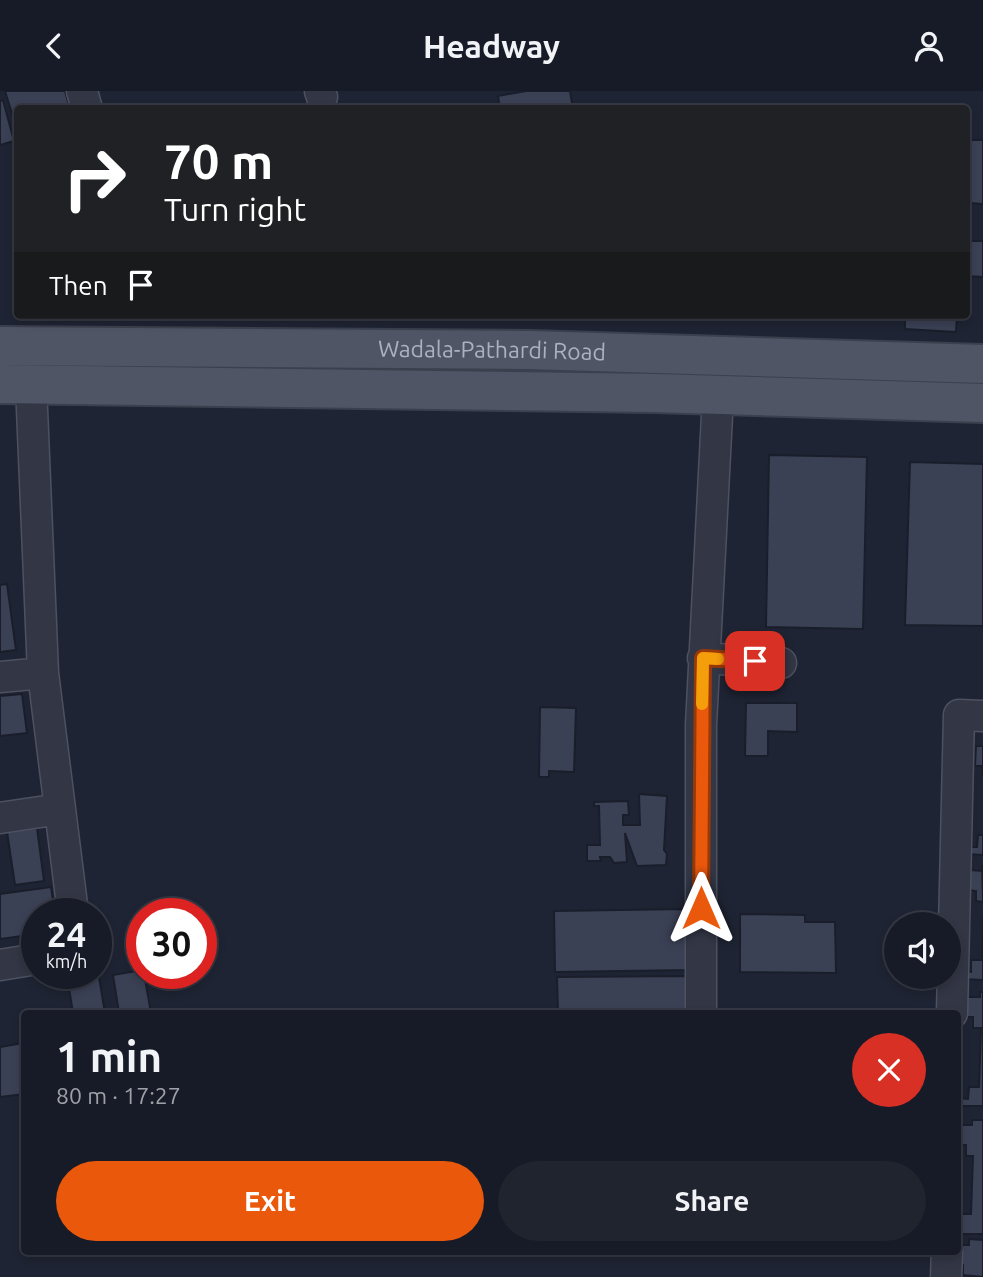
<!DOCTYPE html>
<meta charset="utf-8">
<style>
:root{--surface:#171b27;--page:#20242f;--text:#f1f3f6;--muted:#9ea1a7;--line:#363944;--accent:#ea580c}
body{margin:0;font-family:Ubuntu,sans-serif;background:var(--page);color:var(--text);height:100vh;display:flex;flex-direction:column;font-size:26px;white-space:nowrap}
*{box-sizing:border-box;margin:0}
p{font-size:23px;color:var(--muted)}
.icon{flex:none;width:38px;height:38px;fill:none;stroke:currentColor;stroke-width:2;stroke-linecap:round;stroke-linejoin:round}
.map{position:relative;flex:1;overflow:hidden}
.sheet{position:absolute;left:21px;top:919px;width:940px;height:245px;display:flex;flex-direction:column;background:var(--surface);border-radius:7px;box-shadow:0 4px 10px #0003,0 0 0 2px var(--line)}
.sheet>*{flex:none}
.hud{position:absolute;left:14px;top:14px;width:956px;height:214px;border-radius:7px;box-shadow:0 4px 10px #0003,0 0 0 2px var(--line);background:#202124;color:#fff;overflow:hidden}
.fabs{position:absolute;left:884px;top:821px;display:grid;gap:14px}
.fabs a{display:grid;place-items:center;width:77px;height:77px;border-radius:50%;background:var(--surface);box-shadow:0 4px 10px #0003,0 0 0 2px var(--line);font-size:35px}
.speed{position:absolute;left:21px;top:807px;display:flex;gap:14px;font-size:35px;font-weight:700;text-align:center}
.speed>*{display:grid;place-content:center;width:91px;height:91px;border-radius:50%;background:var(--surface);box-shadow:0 4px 10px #0003,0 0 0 2px var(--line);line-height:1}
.speed small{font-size:18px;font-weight:400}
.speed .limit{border:10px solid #d22;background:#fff;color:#111}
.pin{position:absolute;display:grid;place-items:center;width:60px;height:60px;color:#fff;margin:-30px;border-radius:14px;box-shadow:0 4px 10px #0006}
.me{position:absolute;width:77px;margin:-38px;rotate:0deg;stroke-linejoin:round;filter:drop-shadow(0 0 5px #0008)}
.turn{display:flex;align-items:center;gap:24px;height:147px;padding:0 35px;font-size:32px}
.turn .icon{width:91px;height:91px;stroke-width:2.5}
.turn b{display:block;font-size:49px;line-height:60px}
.then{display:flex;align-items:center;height:66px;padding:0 35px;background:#0003;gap:14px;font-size:26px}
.round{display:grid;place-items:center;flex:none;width:74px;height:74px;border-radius:37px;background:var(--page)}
.summary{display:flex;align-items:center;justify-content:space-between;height:119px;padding:0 35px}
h1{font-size:42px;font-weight:700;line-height:52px}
.button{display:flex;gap:14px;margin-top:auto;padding:14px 35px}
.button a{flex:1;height:80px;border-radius:42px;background:var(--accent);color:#fff;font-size:28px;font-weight:700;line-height:80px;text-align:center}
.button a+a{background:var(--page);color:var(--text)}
header{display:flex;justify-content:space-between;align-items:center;height:91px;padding:0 35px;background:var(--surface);font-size:32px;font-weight:700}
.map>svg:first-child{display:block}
</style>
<header><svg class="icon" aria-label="back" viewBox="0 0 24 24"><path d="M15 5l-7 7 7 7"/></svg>Headway<svg class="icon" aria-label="person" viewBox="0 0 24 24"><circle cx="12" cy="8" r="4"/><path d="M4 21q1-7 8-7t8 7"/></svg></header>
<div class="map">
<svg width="983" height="1186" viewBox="0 0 983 1186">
<rect width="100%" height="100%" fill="#1f2434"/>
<path fill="#3b4155" stroke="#1a1e2b" stroke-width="2" d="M5,0H65L70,18H18V42Z
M526,0H570L573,18H500L498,5Z
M3,9L14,50L0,54V10Z
M970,49H983V113L969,112Z
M967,150H983V186L966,185Z
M905,224H957L956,241L905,238Z
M769,364L867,366L863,538L766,536Z
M910,371L983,373V535L905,534Z
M7,493L16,559L0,561V494Z
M22,603L27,642L0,645V605Z
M746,612H797V641L768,640V665H745Z
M540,616L576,617L574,681L549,680V686H539Z
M976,655H983V686L982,675H975Z
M639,703L667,705L664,759L667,763L666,774L637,775L625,742L627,771L614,772L610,766H600L601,770H587V754H600L599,715H594V711L628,710L629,724H623V734H640Z
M37,737L44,790L15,794L7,741Z
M978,744H983V764L967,763V756H977Z
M982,774L983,811L976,810V800L969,799L970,779L982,780Z
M51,796L55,822H37V843L0,848V803Z
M687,818L688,879L555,881L554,820Z
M740,823L805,824V831H835L836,882L740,881Z
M983,826V889L961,888V880L971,881V869H982Z
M142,879V882H144L151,922H119L113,884Z
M96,880H98L105,922H73L67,885Z
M690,885V922H558L557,886Z
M980,901H983V1015H959V1007L968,1008L969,996H979L981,937H973V926H967V906H980Z
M23,952L24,1003L0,1006V956Z
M972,1029H983V1143H957V1135H961V1123H971L973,1065H966V1054H959L960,1034H972Z
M969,1148L983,1149V1186L963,1184V1174H956L957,1154H969Z"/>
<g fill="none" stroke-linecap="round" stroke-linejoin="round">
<g stroke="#4d5160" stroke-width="33">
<path id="minor" d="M82,0L87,18
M320,0L322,6
M31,294L43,582L73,822
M703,567L781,572
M0,586L43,582
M0,727L60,718
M0,874L37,868
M701,922V634L718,305
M952,922L959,624L983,625
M946,1186L947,1160"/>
</g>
<g stroke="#3c404e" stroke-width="42">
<g id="major">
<path id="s1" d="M0,255L530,259L983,273"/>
<path d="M0,293L655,302L983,312"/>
</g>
</g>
<use href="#minor" stroke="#323645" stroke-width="30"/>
<use href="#major" stroke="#505565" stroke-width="38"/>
</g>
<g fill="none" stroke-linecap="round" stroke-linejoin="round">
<g stroke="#983908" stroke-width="18">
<path id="route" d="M701,817L703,567L755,570"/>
</g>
<use href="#route" stroke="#ea580c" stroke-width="12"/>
<path stroke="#f59e0b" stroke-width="12" d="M702,613L703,567L718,568"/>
</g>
<g text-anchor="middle" stroke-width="6" stroke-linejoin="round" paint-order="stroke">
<g font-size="23" fill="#acb0c2" stroke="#181c29">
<text dy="8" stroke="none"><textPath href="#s1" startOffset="492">Wadala-Pathardi Road</textPath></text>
</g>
</g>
</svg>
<div class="fabs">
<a><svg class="icon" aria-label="sound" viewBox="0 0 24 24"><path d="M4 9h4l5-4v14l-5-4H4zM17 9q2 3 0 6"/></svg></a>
</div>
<div class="speed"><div>24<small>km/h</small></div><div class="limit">30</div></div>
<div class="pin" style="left:755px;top:570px;background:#d93025"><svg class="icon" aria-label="arrive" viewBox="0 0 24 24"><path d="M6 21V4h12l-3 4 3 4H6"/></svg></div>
<svg class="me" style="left:701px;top:817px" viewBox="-20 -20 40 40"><path d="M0-17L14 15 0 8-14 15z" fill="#ea580c" stroke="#fff" stroke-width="4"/></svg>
<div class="hud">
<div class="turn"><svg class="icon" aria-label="right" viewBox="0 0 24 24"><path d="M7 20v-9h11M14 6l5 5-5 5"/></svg><div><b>70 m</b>Turn right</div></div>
<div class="then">Then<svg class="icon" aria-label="arrive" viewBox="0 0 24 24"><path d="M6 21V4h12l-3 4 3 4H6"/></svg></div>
</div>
<section class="sheet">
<div class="summary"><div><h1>1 min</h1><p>80 m · 17:27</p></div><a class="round" style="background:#d93025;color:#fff"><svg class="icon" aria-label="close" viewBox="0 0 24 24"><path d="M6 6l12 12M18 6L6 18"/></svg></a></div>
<div class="button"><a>Exit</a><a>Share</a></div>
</section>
</div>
